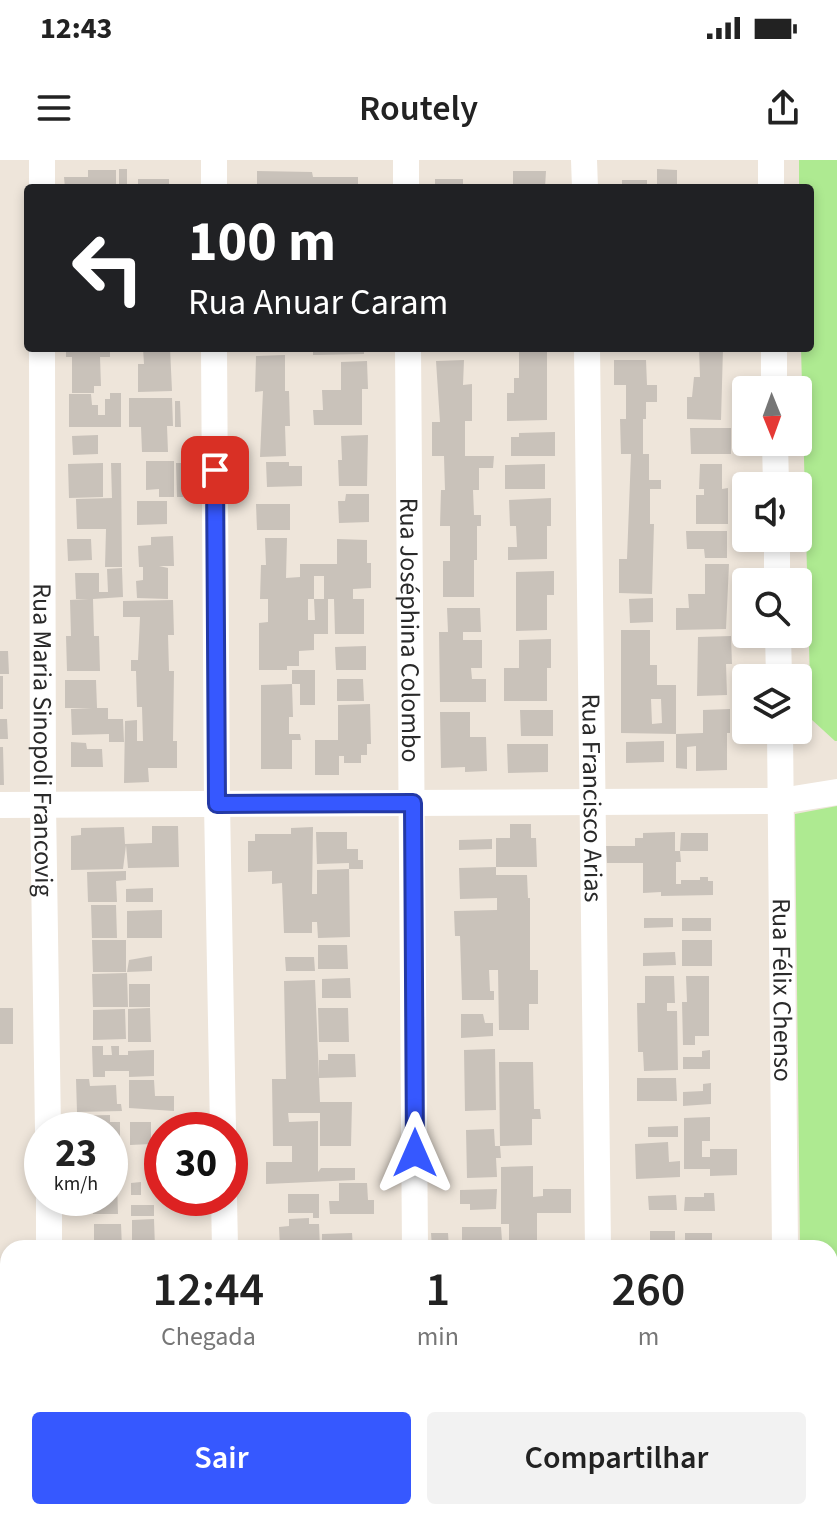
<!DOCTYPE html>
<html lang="pt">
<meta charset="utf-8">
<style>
:root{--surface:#fff;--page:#f2f2f2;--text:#222;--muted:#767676;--accent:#3658ff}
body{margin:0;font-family:"Source Sans 3",sans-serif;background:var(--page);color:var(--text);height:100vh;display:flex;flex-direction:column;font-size:30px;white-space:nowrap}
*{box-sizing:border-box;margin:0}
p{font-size:26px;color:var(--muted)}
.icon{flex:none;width:44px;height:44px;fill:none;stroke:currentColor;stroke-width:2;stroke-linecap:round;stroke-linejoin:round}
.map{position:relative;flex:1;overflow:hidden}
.panel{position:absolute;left:0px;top:1080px;width:838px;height:280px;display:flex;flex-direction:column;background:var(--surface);border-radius:24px 24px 0 0;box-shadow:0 4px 12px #0003}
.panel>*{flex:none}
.banner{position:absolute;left:24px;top:24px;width:790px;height:168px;border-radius:8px;box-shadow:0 4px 12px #0003;background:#202124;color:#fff;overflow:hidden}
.needle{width:52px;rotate:179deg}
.fabs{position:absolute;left:732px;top:216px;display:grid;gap:16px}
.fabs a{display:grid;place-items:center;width:80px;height:80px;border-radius:8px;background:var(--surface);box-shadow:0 4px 12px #0003;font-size:40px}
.speed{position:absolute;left:24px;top:952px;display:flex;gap:16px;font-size:40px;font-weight:700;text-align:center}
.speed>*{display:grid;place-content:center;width:104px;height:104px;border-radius:50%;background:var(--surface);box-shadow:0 4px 12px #0003;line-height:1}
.speed small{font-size:20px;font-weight:400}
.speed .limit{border:12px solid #d22;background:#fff;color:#111}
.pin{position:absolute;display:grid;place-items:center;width:68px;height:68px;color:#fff;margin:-34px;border-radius:16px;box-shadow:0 4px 12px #0006}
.me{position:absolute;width:88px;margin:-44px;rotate:0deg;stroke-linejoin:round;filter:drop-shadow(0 0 6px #0008)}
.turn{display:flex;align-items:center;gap:28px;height:168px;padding:0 32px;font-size:36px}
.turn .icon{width:104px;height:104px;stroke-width:2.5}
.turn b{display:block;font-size:56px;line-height:68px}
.eta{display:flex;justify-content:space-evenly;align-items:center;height:136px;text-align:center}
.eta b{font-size:48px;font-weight:600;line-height:56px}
.button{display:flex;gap:16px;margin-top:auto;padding:16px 32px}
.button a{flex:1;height:92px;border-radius:8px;background:var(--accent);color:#fff;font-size:32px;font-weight:600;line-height:92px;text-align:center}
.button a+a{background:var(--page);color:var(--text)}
.status{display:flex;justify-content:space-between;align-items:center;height:56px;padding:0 40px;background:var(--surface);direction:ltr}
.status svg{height:22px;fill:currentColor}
header{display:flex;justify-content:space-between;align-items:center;height:104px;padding:0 32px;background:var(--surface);font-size:36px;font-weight:600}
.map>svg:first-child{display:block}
</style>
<div class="status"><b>12:43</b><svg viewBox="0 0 49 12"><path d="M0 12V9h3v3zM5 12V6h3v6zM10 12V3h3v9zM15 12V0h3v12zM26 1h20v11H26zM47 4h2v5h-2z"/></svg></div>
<header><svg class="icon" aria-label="menu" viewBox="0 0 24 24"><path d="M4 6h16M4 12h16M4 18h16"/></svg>Routely<svg class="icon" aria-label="share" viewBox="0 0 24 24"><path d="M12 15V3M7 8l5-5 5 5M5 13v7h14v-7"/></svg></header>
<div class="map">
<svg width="837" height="1360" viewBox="0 0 837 1360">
<rect width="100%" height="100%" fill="#eee5da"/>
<path fill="#aeea91" d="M799,0H837V581H835L811,559L801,188H810V28H799Z
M837,646V1360H803V1352H830V1088H800L795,654Z"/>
<path fill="#c9c2ba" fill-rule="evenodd" d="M119,9H127V28H119Z
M657,9L677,10V28H657Z
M88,10H116V28H65L64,17H88Z
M257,11L312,12L313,17H358V28H257Z
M513,11H546L545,28H513Z
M138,19H169V28H138Z
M435,19H463V28H435Z
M622,20H647V28H622Z
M682,25H723V28H682Z
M66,188H110V197H100L101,226H94V233H72V197H66Z
M143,188H170L172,231L138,232V204H144Z
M313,188H364V194L313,195Z
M519,188H547V260L507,261V233H514V218H519Z
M699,188H723L721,260L687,259V237H692L694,217H700Z
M285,195V231H289L290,266H285L286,296L260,297L263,231L255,232L256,196Z
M464,200L463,225L472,224V261H465V296H494L493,308H479V330H473L474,355H481V366H477V400H474V437H443V401H450V366H440L441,330H445L444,296H432V262H440L436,201Z
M614,200H646L647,225H657V242H646V259H643V294H649V320H661V329H650V364H654L652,434L619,433V399H627L631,294H621L620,259H626V225H614Z
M367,201L368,229H362V265H314L313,250H323L322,230H341V202Z
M110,233H121V267H69V234H91L92,245H98V255H105V239H110Z
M129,238H172L173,266H167L168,292H142L141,267H129Z
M175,241H180L181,267H175Z
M690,268H731V294H691Z
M555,272V296H511V277H519V273Z
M98,275V294L73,295L72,276Z
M368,275L367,326H339L338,300H342L341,276Z
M146,301H174V337H159V329L146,330Z
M266,302H289V306H302V326L267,327Z
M103,303V337L69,338L68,304Z
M111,303H121L122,407H105L106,369H77L76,339L112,338Z
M176,303H183V337H177Z
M545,304V329H505V305Z
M700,304H722V329L728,328V364H696V335H704V329H699Z
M346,334H369V362L339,363L338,341H345Z
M551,338V366H547V399L508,400V387H517L516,366H510L509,340Z
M137,341H167V364L137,365Z
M256,344H290V370H257Z
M686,371H727V398H705L704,389H687Z
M173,376L174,406H159L168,408V439L137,438L136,421L143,420V407H139L138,386L151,385V377Z
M265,378H287L286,418L300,417V404H337V379L367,380V403H371V428L353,429V439H364V474H335L334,439H328V474H314V490L299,491V506H287V510H259V463L268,462V439H260L261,405H266ZM314,416H324V439H314L315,460H308V439H314Z
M67,379H91L92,400L68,401Z
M705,404H729L726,469L676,470V448H689L688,434H705Z
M122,408L123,437L93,439L94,476H99L100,511H67L66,476H71L70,440L89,439H76L75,413H99V432H108L107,409Z
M554,411V435H547V470L516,471V412Z
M653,438V462L630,463L629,439Z
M173,440L174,475H168L169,511H174L173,581H177V608H148L149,622L124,623L125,561L137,560V581H143L142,547H137L136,511H131V500H138L140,457H123V441Z
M447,448H480L481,472H463V480H482V508H471L472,519H486V542H440L439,472H448Z
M621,470H650V505H657V525H676V574L703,573V550L730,549V573H727V610L696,611V586L687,587V609L676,608V574L621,573ZM651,539H661L662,563L652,564Z
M731,476L732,504H726L727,535L697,536L698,477Z
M551,479V508H547V541H504V508H519V480Z
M366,486V510H336L335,487Z
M0,491H8L9,514H0Z
M292,510H315V545H300V524H292L293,557H289V574H300L301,580H292V609H261V525L292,524Z
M0,516H3V549H0Z
M337,519H363L364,541H337Z
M65,520H96L97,548H108V559H123L124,582H109V574L72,575L71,549L92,548H65Z
M370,544L371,584H367V595H361V603H344V596H339V615H315V580H338V545Z
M520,550H553V576H521Z
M440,552H470V577H486L487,611L465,612V607L441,608Z
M0,559H7L8,579H0Z
M664,581V602L626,603V582Z
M71,582L86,583L87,589H102L103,607H71Z
M507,584H548V612L508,613Z
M0,587H3L4,625H0Z
M510,664H531V678H536L537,707H496V715H527L528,738H530V810H538V844H529V870H499L498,810H489L490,831H494V840H462L460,776H455L454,751L497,750V738L460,739L459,708L496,707V678H510Z
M152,666H178L179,707L128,708L126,685L123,709L71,710V676L81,675V668L124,667L125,684L152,683Z
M313,667L312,734H317V710L349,709V703L317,704L316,672H347V689H358V700H363V709H349L350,777L318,778L317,762H312V773H284L282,723L272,724V711L248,712V681H255V674H291V668Z
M675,672V691H680L681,702H676V724H681V720H700V717H708V721H713V735L661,736V732L643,733V703H607L606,686H635V678H643V673Z
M681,673H708V691H680Z
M492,679V689L459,690V680Z
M126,711V720L116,721L117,742H88L87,712Z
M153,728V742H126V729Z
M91,745H116L117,778H92Z
M162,750V778H127V751Z
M644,758H673V767L644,768Z
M682,758H711V771H682Z
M92,780H126V812H93Z
M682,780H712V806H682Z
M318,785H347L348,809H318Z
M675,792L676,805L643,806V793Z
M152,796V811L127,812L129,800Z
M285,797H314L315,811H286Z
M127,813L128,847H93L92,814Z
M645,816H674L675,843H667V851H677L678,910L644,911L643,892H638L637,843H645Z
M686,816H709V876H695V885H683L682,842H687Z
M350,818L351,838H322V819Z
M315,820L320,942H352L351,986H320V953H288L289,962L318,961V1012L321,1008H355V1020L266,1024V1002H292V986H273L272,919H286L284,821Z
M129,824H150V847H129Z
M0,848H13V884H0Z
M150,848L151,882H128V849Z
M318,848H348L349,882H319Z
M125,849L126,879L93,880V850Z
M461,854H483L485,863H493V876L461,878Z
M92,886H103V895H112L111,886H119V895H128V891L154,890V916L129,917V911H105V917H93Z
M495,889L496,950L465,951L464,890Z
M710,890V909H683V897H702V891Z
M328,894H355L356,917L319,918V900H328Z
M499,902H533L534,949H540L541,959H532V985L500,986Z
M637,918H676L677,941H637Z
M76,919H89L90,926L116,925L117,944H121L122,951L77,952Z
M129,920H154L155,936H174V951L129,948Z
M711,923V944L683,946V932L703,931V924Z
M110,955V962H120V985L110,986V970H76V967H64V956Z
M710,957V981H702V997H710V989H737V1015L710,1016V1009H684V958Z
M130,962H151V984L130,985Z
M678,966V977H648V967Z
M494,969L495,986H500L501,998H496L497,1017L467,1018L466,970Z
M668,982L669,1002L680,1001V1017L636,1019L635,984Z
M110,988H117V1019L110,1020Z
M533,1006V1037L543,1036V1029H571V1053H537V1088H462V1067H501L502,1081L509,1080V1064H501V1007Z
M110,1022H117L118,1054H93V1049H82V1038H110Z
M141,1022V1035H131V1023Z
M339,1023H367L368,1040H374V1054H330L329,1041H339Z
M497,1029L496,1049L470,1050V1044H460V1030Z
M704,1033H714L715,1051H684L685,1037H704Z
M288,1034H319V1058H313V1053H288Z
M676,1035L677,1050H649L648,1036Z
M131,1045H154V1056H131Z
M309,1058V1064H319L320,1088H280L279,1067L289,1066V1059Z
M154,1059L155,1088H132V1060Z
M94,1064H121L122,1088H94Z
M650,1071H675V1087L650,1088Z
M352,1073L353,1088H322V1074Z
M431,1073H448L449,1088H432Z
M685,1073H712V1086L685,1087Z
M0,1330H8V1352H12V1360H0Z
M74,1352H105L106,1359L75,1360Z
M135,1352H191V1358L135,1359Z
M265,1352H309V1360H265Z
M325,1352H344L345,1360H325Z
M352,1352H381V1357H352Z
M447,1352H472V1359H447Z
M493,1352H519V1360L493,1359Z
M536,1352H558V1357H536Z
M632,1352H653V1360H632Z
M717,1352H738L739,1360H717Z"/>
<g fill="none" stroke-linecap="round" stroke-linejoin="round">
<g stroke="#fff" stroke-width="26">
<path d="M42,0V28"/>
<path d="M214,0V28"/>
<path d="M406,0V28"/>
<path d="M584,0L585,28"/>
<path d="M771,0V28"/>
<path id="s1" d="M42,188L43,645L48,970"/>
<path d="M214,188L217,644L223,970"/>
<path id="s2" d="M408,188L415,1088"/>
<path id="s3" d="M587,188L598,1088"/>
<path d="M774,188V230"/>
<path d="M775,282L776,326"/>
<path d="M777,378V422"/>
<path d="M778,474L779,518"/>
<path id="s4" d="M780,570L785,1088"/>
<path d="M0,645L781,641L837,632"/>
<path d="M49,1038V1088"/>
<path d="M224,1038L225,1088"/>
<path d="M0,1189H8"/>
<path d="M52,1352V1360"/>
<path d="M228,1352V1360"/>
<path d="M419,1352V1360"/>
<path d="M601,1352V1360"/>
<path d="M785,1360V1352"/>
</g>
</g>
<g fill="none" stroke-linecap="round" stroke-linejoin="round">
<g stroke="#2339a6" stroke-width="20">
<path id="route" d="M215,310L217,644L413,643L415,993"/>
</g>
<use href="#route" stroke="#3658ff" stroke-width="14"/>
</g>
<g text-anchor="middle" stroke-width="7" stroke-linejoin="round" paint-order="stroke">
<g font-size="26" fill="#2a2a2a" stroke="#fff">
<text dy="9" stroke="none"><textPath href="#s2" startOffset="282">Rua Joséphina Colombo</textPath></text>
<text dy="9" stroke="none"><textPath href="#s1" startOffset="392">Rua Maria Sinopoli Francovig</textPath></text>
<text dy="9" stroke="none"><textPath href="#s3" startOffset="450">Rua Francisco Arias</textPath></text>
<text dy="9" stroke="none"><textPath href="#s4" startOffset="260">Rua Félix Chenso</textPath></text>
</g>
</g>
</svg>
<div class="fabs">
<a><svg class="needle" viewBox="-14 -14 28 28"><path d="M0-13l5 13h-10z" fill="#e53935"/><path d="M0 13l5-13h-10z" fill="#767676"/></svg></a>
<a><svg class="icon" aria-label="sound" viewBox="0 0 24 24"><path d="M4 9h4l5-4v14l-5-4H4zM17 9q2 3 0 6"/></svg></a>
<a><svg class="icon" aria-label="search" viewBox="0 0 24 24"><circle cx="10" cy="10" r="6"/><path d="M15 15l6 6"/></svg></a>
<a><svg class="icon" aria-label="layers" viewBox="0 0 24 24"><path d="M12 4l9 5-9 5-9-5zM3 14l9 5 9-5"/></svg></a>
</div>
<div class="speed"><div>23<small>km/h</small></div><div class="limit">30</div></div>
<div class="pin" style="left:215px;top:310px;background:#d93025"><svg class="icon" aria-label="arrive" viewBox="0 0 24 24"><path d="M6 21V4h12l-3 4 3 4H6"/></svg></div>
<svg class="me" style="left:415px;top:993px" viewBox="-20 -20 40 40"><path d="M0-17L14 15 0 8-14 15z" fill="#3658ff" stroke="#fff" stroke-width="4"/></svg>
<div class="banner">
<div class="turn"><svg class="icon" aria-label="left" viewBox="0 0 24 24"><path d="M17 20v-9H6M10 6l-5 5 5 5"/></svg><div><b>100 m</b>Rua Anuar Caram</div></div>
</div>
<section class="panel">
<div class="eta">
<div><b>12:44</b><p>Chegada</p></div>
<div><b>1</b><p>min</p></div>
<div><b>260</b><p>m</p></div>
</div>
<div class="button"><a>Sair</a><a>Compartilhar</a></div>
</section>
</div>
